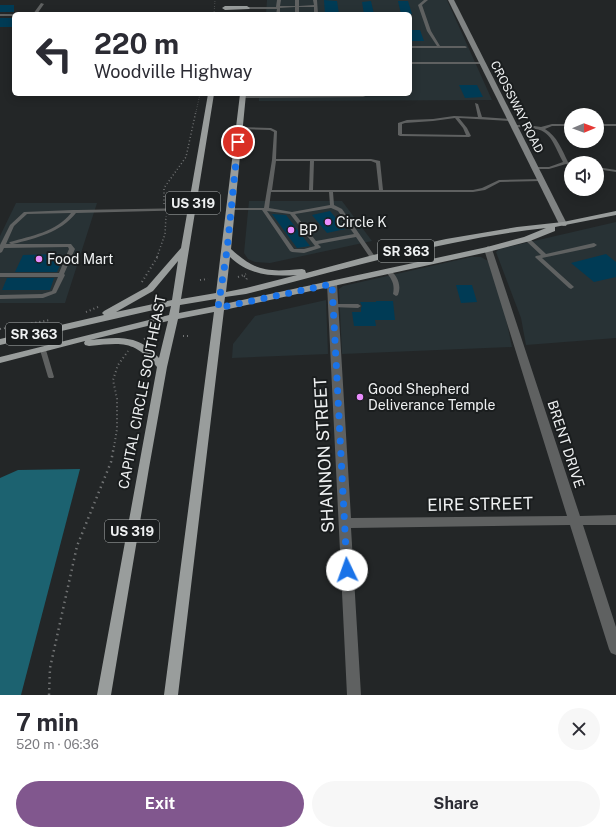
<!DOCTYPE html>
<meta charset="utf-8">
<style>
:root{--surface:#fff;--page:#f7f7f7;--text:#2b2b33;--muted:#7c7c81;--accent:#81578e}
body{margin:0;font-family:"Public Sans",sans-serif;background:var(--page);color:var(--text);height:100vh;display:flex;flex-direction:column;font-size:15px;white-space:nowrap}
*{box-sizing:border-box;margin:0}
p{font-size:13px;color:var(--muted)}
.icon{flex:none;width:22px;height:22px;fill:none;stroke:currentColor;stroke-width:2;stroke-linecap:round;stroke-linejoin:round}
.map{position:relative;height:695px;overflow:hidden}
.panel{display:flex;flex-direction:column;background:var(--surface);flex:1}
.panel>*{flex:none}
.top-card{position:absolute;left:12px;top:12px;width:400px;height:84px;border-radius:6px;box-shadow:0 2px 10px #0003;background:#fff;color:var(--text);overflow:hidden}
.needle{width:26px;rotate:89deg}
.controls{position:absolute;left:564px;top:108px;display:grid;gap:8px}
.controls a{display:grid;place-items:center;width:40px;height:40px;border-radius:50%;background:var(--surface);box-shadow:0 2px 10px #0003;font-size:20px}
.pin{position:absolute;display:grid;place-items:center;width:34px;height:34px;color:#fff;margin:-17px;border:2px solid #fff;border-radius:50%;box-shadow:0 1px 4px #0007}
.me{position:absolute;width:44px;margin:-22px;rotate:357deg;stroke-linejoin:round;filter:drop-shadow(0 0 3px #0008)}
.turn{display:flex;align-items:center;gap:14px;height:84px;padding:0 16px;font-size:18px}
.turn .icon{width:52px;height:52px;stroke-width:2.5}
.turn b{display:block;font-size:28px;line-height:34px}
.round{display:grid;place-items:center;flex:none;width:42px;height:42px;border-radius:21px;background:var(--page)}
.summary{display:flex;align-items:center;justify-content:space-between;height:68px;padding:0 16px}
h1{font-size:24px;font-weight:700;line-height:30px}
.primary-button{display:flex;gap:8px;margin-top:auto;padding:8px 16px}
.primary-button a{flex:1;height:46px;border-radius:24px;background:var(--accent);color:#fff;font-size:16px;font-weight:700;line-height:46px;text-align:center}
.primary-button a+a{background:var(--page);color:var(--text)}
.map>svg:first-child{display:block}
</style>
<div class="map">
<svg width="616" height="695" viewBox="0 0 616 695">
<rect width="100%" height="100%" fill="#232627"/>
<path fill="#283235" d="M267,0H447L492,100L259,101V94H410V14H266Z
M249,201H342L372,241L270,263L255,262L248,259L244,253Z
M16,203H97L65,303H0V236Z
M616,222V338L526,345L521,318L496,252L499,249Z
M471,257H481L488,261L505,314L512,347L342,354L339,289L343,286Z
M326,300L328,354L232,358L233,344L255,316Z"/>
<path fill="#1c6270" d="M80,469L21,695H0V478L18,470Z"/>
<path fill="#003b55" d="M324,0L337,1L339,14H325Z
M371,1L374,14H364L362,2Z
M398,1H408L412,14H401Z
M0,5H14V12H0Z
M0,18H14V27H0Z
M410,30H420L424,41H410Z
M459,85H477L483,97L465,98Z
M330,211L345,229L327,233L312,215Z
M272,214L286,215L310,246L297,248Z
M59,254V256H64L57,272H15L23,255Z
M606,254L616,262V277L594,282L571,263Z
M7,278H54L50,290H2Z
M456,285H472L477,302L461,303Z
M376,301H393L395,320H375L376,326H354L352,312H361V308L362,306L360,302H376Z"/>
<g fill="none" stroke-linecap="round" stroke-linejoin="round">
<path stroke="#707273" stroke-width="1" stroke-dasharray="0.5 2" stroke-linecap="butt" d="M214,14L215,0
M196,112L200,94"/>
<path stroke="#707273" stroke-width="1.5" stroke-dasharray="1 2.5" stroke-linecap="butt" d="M164,204V188L186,157L196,111
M157,257L165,234L166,216"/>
<path stroke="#707273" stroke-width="2" stroke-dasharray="1 3" stroke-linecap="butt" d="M244,276L247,278L246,280
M238,277L246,274
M200,280L208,279
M142,282L158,256
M86,312L98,307
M0,329L50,320
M183,336H190
M148,337H155
M144,339L148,337L149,332
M114,447L117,429V399L113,380L118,365L128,351"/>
<path stroke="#707273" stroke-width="2.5" stroke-dasharray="1.5 4" stroke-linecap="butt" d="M49,695L50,668L77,546L111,462L114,446"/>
<path fill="#5f6161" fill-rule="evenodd" d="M277,0H281L280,6H295V0H299V6L314,5L313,0H317L318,14H314V7H299V14H295V7L280,8V14H276L277,9H247L245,8L247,7H276Z
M424,0H428L422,5L431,31L440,46H465L467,47L466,48H410V46H437L427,31L418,5Z
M41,3L44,4L37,14H33Z
M0,14H14V16H0Z
M410,62H483L485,63L483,64H410Z
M365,94H371L363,97L243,98L241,97L243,96L363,95Z
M475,103L478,104L482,117L511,119L513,120L511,121L459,118L467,128L471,136L469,137L400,136L398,135V123L407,120L433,119L454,116L478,117ZM455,118L463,128L466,135L402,134V124L405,123L433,121Z
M552,124H571V126H552L545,129C557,136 562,150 568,162L572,163H571V165L566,164L549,169H534V168L536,167H549L563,162C548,132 550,128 514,127L512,126L514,125H527L541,127Z
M597,124H616V126H597Z
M239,127L271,128L277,131L276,159H371L380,161L383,190H473L482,188L499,180L541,179L543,180L541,181L500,182L485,190L473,192H333L334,205L342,209L376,258L375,259H371L356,237L318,244L321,247L320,248L304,253L292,252L290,251L262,210H231L229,209L231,208H264L272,160L274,132L270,130L240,129H239ZM276,161H310L309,190H272ZM314,161H371L376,163L379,190H313ZM271,192H329L330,205L292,212L269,208ZM331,208L338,211L354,234L316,241L295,214ZM267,211L290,214L315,246L304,249H294Z
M597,167L616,170V172L597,169Z
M192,208L194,209V210L76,213C60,233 36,238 13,244H71L75,249L64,274L65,275L56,293L43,298L0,299V295L42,294L52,291L58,277H0V273H59L69,249L68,247L4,248L2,252L0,253V245L10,225L24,212L73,210H77ZM71,213C56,232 31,236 10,242L9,243L11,244H6L14,226L27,214Z
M527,237L529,238L546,254L594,243L597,245L594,247L542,258L573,286L574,287L571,289L569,288L536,258L535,257L536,256L541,255L525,240L524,239Z
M388,269C397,274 402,285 398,295L396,296L393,294C395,284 392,279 385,271Z
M333,304H358L361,306L358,308L331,307L330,306L331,305Z
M43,348L46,350L54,377L53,378H49L48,377L40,350Z"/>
<path fill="#5f6161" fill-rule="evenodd" d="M488,246L492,249L580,516L616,515V525H583L616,627V655L611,653L609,649L570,525L351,528L361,695H347L327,284L329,282L332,281L337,284L351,518L567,516L484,249Z"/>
<path fill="#808383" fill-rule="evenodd" d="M448,0H454L567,224L566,226H563L559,224Z"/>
<path fill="#999d9c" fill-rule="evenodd" d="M247,6L250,8L249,9L225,10L222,8L225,6Z
M208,94H214L181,299L216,293L240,94H246L231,249C256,272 268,272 302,269L305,270L306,273L373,255L446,239L517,227L563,222L616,211V215L555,227V231L530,241L488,252L224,310L178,695H164L214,312L178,319L167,367L149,468L111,695H97L157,367C133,340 123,343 89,346L85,345L84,343L85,341L0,363V357L169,315L171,306L0,345V339L104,315L102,313L104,311L147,287L181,248ZM546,228L524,237L487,247L224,304L225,297L246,294C345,269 444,239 546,228ZM230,257C249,275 271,277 297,275L246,288L226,292ZM178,261L172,300L116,312L153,291ZM216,299L215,306L179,313L180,305ZM168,321L159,358C139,334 118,337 90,340Z"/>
</g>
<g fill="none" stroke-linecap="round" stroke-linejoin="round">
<path stroke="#1a73e8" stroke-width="7" stroke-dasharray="0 12.6" d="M238,142L227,250L218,308L332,284L347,570"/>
</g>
<g fill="#ea8dfd" stroke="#1a1d1e" stroke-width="1.5">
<circle cx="328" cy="222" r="4"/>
<circle cx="291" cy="230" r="4"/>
<circle cx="39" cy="259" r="4"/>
<circle cx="360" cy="397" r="4"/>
</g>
<g text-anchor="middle" stroke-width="4" stroke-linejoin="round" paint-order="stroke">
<g font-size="12" fill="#eef0f1" stroke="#1a1d1e">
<text transform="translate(517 107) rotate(63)" y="4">CROSSWAY ROAD</text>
</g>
<g fill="#1a1d1e" stroke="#aeb1b2" stroke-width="1">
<rect x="166" y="192" width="54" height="22" rx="3"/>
<rect x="378" y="240" width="56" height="22" rx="3"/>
<rect x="6" y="323" width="56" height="22" rx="3"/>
<rect x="105" y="520" width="54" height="22" rx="3"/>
</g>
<g font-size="13" font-weight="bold" fill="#eef0f1">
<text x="193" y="208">US 319</text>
<text x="406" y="256">SR 363</text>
<text x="34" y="339">SR 363</text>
<text x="132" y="536">US 319</text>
</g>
<g font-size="14" fill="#eef0f1" stroke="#1a1d1e" text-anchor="start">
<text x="336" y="227">Circle K</text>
<text x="299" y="235">BP</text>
<text x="47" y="264">Food Mart</text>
<text x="368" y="394">Good Shepherd<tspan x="368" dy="16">Deliverance Temple</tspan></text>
</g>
<g font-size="14" fill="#eef0f1" stroke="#1a1d1e">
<text transform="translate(142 392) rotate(-79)" y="5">CAPITAL CIRCLE SOUTHEAST</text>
<text transform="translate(566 444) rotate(72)" y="5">BRENT DRIVE</text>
</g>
<g font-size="17" fill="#eef0f1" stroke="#1a1d1e">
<text transform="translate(324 455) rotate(-93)" y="6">SHANNON STREET</text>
<text transform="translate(480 504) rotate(-1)" y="6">EIRE STREET</text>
</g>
</g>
</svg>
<div class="controls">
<a><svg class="needle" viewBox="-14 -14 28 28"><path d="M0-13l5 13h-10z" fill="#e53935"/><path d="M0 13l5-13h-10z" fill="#7c7c81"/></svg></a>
<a><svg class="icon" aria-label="sound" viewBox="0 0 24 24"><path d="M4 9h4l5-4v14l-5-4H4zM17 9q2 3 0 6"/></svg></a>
</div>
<div class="pin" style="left:238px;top:142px;background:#d93025"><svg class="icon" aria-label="arrive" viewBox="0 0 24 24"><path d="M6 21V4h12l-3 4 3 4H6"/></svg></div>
<svg class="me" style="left:347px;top:570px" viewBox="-20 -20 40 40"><circle r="19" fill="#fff"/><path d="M0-13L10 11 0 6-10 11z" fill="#1a73e8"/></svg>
<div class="top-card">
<div class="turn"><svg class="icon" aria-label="left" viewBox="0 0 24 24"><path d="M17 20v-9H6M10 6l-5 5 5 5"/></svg><div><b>220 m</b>Woodville Highway</div></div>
</div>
</div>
<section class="panel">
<div class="summary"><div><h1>7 min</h1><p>520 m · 06:36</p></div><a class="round"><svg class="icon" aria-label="close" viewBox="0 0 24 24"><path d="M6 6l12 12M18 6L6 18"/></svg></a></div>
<div class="primary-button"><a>Exit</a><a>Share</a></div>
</section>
